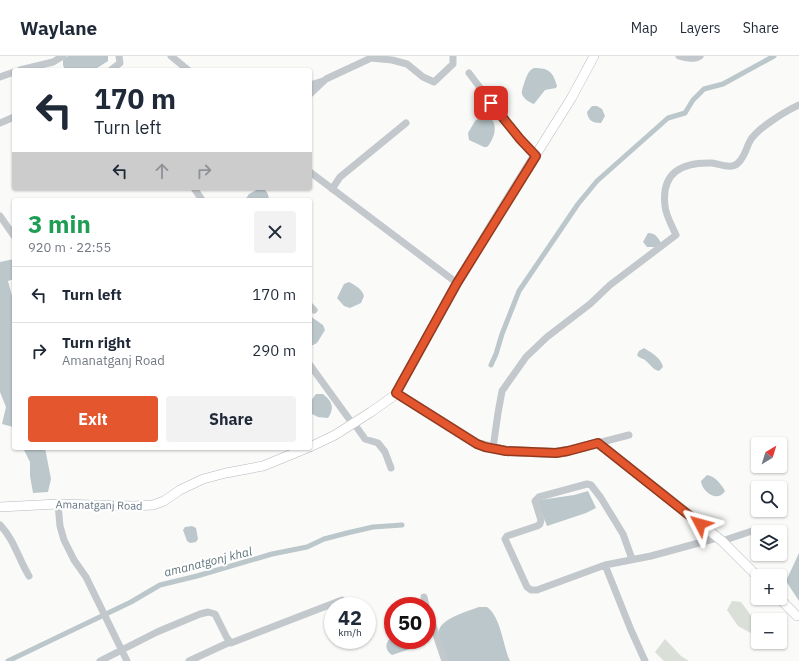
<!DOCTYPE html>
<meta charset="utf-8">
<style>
:root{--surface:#fff;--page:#f2f2f3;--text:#1f2937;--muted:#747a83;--line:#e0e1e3;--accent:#e4572e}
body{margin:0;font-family:"IBM Plex Sans",sans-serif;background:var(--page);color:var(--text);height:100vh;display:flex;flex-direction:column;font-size:15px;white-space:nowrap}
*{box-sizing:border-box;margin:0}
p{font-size:13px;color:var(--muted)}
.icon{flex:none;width:22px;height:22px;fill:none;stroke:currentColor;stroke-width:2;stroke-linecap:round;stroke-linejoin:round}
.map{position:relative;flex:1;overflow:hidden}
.panel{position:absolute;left:12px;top:142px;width:300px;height:252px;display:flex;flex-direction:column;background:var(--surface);border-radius:4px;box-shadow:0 1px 3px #0004}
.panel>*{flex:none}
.hud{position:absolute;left:12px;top:12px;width:300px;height:122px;border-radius:4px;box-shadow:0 1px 3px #0004;background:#fff;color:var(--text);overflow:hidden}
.needle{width:26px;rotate:38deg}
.fabs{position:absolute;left:751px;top:381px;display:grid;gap:8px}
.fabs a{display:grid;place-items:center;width:36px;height:36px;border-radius:4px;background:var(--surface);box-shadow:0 1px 3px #0004;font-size:20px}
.speed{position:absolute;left:324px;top:541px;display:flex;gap:8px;font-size:20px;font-weight:700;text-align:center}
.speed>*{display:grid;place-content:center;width:52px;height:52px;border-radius:50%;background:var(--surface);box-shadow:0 1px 3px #0004;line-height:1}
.speed small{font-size:10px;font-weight:400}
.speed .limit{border:6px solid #d22;background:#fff;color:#111}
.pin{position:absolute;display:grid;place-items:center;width:34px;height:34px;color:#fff;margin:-17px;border-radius:8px;box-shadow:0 2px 6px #0006}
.me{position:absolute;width:44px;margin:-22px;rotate:309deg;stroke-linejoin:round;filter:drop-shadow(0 0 3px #0008)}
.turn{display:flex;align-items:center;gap:14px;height:84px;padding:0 16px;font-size:18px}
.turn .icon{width:52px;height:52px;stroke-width:2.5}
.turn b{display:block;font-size:28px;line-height:34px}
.lanes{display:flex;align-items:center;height:38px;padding:0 16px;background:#0003;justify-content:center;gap:20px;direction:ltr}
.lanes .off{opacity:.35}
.round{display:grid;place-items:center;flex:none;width:42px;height:42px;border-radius:4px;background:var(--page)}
.overview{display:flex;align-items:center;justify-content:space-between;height:68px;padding:0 16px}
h1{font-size:24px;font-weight:700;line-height:30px;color:#1e9e55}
.button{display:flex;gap:8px;margin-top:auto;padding:8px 16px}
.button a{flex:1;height:46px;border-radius:4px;background:var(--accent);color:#fff;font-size:16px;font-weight:700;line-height:46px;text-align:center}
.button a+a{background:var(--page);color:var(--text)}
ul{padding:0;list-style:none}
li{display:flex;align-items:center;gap:12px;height:56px;padding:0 16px;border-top:1px solid var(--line)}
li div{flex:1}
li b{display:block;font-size:15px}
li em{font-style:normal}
header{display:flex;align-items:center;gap:24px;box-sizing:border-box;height:56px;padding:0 20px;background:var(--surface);border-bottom:1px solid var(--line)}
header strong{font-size:19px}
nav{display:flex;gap:22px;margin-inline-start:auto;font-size:14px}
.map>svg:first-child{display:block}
</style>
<header>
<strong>Waylane</strong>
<nav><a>Map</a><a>Layers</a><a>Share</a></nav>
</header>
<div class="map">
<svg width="799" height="605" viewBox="0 0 799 605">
<rect width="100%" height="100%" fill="#fafaf8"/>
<path fill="#dadfd7" d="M732,545L741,546L758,569V581L738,570L727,554Z
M665,583L681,600L689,605H664L655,596Z"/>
<path fill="#bbc7cb" d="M68,0H108V5L94,14H65L63,9V4Z
M534,12C549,12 553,16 557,30L556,32L545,34L534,48C530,47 523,42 522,38C521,35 527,18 529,16C530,14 532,13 534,12Z
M592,50H597L602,53L605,60L601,67C592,67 588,64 587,56Z
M483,59C500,62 496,81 487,91H484L469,84L468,77L475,65Z
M260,132C266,132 269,139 269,144H245L249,138Z
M648,177C655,177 658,181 661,187L656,191H647L643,186Z
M14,203V223L8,225L14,247V373L13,371L2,368L6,351L0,336V206Z
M349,226C355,229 362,233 364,240L361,247L350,252L344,250L337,242L344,228Z
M310,260L323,269L325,274L317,287L311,290Z
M644,292C652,297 661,302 663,311L659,315C652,313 651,309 646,305C643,302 640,303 637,299L639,295Z
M316,338H323C332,345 335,352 328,362L318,361L310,357V346Z
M23,392H45L51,423L48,436L33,437L30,420V406Z
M707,419C715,420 721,428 725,435C717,448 701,434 701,425Z
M588,435L596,452L586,457L547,470L538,447L540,444L574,439Z
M192,470L196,472L198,483L196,486L190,487L187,485L183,474L185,471Z
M799,497V545L786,525Z
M479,551H487C501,561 503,590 510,605H448C445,596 440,586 439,577C437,564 468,555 479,551Z
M393,579V584H417V588L410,593L392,599C383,593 386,585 393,579Z"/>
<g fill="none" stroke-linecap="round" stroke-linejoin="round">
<path stroke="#bbc7cb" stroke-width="5" d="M491,309L496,298L502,278L519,235L578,148L597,125L668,62L685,57L693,44L704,33L723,28L774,0
M8,605L131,546L160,529L197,520L272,498L307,491L324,483L347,477L373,471L402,469"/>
<g stroke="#b5babe" stroke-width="10">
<path id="major" d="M396,337L477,388L506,395L555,397L568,395L598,387L722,485L758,521
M310,391L335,379L371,356L395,339L457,227L507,145L572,41L594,0
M0,451L58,448L133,450L153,449L164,445L180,434L203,423L226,417L263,410L307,392
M779,542L797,560"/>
</g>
<path stroke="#c3c8cc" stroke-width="7" d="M171,0L188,14
M679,0C686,2 694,4 700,0
M20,14L53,6L63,0
M111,14L120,7L119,0
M469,17L499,57L536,100
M0,21L14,16
M310,29L323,25
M310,38L326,23L371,2L392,4L407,8L423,21L434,26L453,8V0
M0,67L14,61
M310,116L457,227
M194,132L202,144
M332,133L340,121L406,67
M0,160L14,180
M310,250L314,254
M310,309L352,367
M353,366L365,383L378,387L385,396L391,412
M598,387L629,379
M493,392L498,357L502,335L526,301L547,281L590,248L610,229L676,179C672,170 666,160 665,150C661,117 681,106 712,107C720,108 731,114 738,107C745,101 746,92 750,85C756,73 786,55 799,49
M58,448L60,470L64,484L74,504L86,521L127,605
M0,469C15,485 18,502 29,520
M722,485L758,473
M632,503L623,478L601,442L591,429L587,428L539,441L535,445L541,464L540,468L537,470L507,480L505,483L527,531L531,534H537L605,509L651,500L717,482
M605,509L631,574L645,605
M424,541L426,550
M427,552L445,605
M100,605L157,576L200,558L208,556L215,558L227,582L231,587L342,544
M189,605L230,586"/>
<use href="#major" stroke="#fff" stroke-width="9"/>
</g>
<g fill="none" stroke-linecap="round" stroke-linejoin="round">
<g stroke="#94391e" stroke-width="10">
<path id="route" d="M491,47L520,83L536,100L457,227L396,337L477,388L485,391L506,395L556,397L568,395L598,387L700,468"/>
</g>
<use href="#route" stroke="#e4572e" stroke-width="7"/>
</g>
<g text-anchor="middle" stroke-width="4" stroke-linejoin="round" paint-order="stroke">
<g font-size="11" fill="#657683" stroke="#fff">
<text transform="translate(99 449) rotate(1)" y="4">Amanatganj Road</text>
</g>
<g font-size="12" font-style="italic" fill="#60757c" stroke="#fff">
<text transform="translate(208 506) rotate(-14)" y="4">amanatgonj khal</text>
</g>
</g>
</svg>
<div class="fabs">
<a><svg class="needle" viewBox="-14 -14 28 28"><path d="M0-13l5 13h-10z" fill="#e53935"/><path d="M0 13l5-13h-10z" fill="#747a83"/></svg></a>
<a><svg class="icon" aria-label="search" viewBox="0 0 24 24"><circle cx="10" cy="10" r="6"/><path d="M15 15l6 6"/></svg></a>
<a><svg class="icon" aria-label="layers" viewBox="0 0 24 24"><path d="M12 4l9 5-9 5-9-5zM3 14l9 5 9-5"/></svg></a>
<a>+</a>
<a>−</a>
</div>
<div class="speed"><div>42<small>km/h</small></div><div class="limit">50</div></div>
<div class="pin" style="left:491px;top:47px;background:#d93025"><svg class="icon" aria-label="arrive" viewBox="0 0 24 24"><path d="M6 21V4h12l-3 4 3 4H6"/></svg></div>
<svg class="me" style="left:700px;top:468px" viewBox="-20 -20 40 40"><path d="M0-17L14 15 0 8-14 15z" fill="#e4572e" stroke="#fff" stroke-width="4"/></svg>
<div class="hud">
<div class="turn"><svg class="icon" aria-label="left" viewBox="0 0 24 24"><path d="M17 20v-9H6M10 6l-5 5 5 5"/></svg><div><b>170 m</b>Turn left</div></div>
<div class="lanes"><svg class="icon" aria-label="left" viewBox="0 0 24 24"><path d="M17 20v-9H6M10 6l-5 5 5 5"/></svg><svg class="icon off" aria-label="ahead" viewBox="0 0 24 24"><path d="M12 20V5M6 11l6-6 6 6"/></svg><svg class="icon off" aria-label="right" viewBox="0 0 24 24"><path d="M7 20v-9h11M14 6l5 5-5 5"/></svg></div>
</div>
<section class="panel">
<div class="overview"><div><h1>3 min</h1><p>920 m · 22:55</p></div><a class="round"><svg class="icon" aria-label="close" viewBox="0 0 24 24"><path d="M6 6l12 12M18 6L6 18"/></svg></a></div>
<ul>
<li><svg class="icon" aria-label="left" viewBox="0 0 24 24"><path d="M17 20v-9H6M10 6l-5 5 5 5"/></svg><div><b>Turn left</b></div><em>170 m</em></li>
<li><svg class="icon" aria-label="right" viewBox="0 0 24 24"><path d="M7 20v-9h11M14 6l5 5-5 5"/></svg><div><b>Turn right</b><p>Amanatganj Road</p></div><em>290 m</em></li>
</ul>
<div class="button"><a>Exit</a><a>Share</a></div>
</section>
</div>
